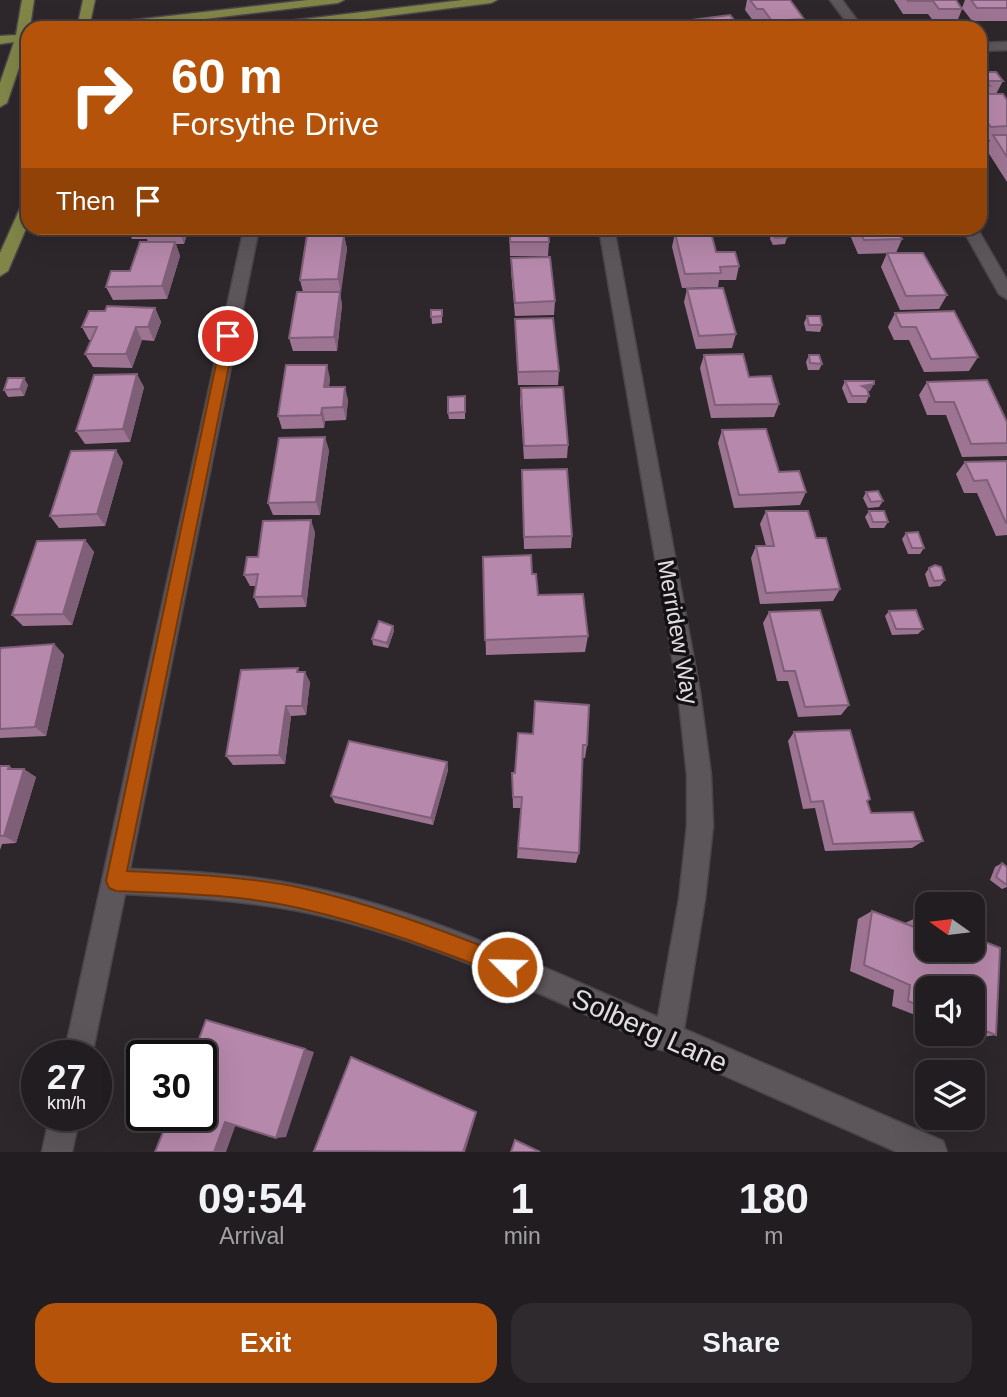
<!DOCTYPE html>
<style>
:root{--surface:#221d20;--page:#2e2a2d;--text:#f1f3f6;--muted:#a2a2a5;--line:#3f3b3e;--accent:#b45309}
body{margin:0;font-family:Arial,sans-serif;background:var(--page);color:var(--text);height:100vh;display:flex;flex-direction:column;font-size:26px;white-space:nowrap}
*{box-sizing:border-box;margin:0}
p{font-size:23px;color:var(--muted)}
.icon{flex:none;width:38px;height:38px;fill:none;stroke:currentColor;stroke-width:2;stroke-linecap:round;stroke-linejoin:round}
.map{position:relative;height:1152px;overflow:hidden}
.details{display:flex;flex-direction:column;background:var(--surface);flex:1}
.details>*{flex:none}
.top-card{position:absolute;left:21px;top:21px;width:966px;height:214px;border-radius:21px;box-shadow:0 7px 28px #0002,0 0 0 2px var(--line);background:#b45309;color:#fff;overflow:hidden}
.needle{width:46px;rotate:284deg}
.fabs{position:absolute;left:915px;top:892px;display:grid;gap:14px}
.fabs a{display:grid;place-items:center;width:70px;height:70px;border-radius:14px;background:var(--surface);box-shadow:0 7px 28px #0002,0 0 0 2px var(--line);font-size:35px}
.speed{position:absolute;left:21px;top:1040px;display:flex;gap:14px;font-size:35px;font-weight:700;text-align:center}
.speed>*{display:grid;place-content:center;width:91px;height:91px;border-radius:50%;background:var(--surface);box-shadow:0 7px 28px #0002,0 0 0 2px var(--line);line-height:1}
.speed small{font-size:18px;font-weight:400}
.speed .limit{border:4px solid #111;border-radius:10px;background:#fff;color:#111}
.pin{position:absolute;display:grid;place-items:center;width:60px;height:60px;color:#fff;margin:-30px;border:4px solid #fff;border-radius:50%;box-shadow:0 2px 7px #0007}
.me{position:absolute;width:77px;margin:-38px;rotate:293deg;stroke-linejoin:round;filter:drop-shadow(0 0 5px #0008)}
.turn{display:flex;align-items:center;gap:24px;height:147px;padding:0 35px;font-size:32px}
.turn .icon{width:91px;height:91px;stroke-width:2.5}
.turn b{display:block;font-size:49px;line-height:60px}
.then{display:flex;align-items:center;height:66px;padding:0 35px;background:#0003;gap:14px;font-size:26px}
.eta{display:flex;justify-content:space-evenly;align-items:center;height:119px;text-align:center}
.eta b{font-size:42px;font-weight:700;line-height:49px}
.action{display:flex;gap:14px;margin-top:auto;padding:14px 35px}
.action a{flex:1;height:80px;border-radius:21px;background:var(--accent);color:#fff;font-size:28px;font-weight:700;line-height:80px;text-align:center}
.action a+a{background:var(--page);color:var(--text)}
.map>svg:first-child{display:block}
</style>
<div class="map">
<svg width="1007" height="1152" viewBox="0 0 1007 1152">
<rect width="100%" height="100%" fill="#2d272b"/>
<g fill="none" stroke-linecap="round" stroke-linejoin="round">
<g stroke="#4a4549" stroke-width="3">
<path id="minor" d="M830,0H842L863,28H851Z
M1007,42V50L980,51V43Z
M244,228H259L130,869C187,871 243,874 299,885C424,909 542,967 658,1017L679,899L687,826V775L678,692L599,228H614L700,692L711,775L713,826L705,899L684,1029L943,1141L947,1152H897L671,1052L658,1049L657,1046C541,995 424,936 299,911C241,900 183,897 125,894L92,1055H64Z
M962,228H977L1007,280V299L999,294Z
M50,1115H80L72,1152H42Z"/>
</g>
<g stroke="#4a4549" stroke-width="3">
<path id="major" d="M22,0H34L28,41L7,103L0,107V83L14,42L0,44V36L16,35Z
M83,0H95L89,28H77Z
M308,0H344L338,3L130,28H93L99,24Z
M463,0H497L491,3L292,28H257L263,24Z
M28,202V224L8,271L0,276V253L21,206Z"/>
</g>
<use href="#minor" fill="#5c555a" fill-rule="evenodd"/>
<use href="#major" fill="#818648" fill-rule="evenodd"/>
</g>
<path fill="#9d7593" d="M747,0H790L804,19L801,28H764L760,22H754L745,10Z
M894,0H956L962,9L957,22H934L928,14H903Z
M965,0H1007V21H972L962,8Z
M683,21L741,28H682Z
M980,70L981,72L1003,81L996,94L1007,100V182L986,149L990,140H985L980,135Z
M127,228H189L184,244H176L180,256L167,299L113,300L106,287L130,271L148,242L147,239H132Z
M314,228H354V229L314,230Z
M509,228H548L549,242L548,256H510Z
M847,228H897L902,239L896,253L858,254Z
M772,232L787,237L785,244L773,245L770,239Z
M675,233L716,252L739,266L736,280H719L718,287L682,288L672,247Z
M344,235L347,249L340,293L342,305L337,351H293L289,338L303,292L300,280Z
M887,253L947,295L939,309L900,310L881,267Z
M511,258L555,301L554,315L515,316L511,271Z
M687,289L736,334L732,348L696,349L684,302Z
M155,308L161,322L154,341L142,340L132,368L93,367L85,354L91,340H89L82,327L105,311Z
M431,310H442V323L432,324Z
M895,313L978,357L969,371L924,372L909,340H894L888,327Z
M807,316L822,325L820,332L806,331L804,323Z
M515,319L559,371L558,385H518Z
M704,355L749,377L779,404L774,417L711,418L700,368Z
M809,355L822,364L819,370H808L806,362Z
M330,378L329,387L348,400L346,420L325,421L324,428L282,429L278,416Z
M845,381L870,391H868L869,396L866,403H848L842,388Z
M927,382L1007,422V456L962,457L946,415H927L919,395Z
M28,385L24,396L8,397L4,390Z
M144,387L130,442L85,444L76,431Z
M521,388L568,445L567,458L524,459L520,401Z
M465,396V419H449L448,413Z
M722,430L806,492L800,505L734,508L718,443Z
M329,450L320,515H273L268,503Z
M1007,461V535L996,536L977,493H964L956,474L965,462Z
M123,462L105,526L59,528L50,516Z
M522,470L572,536L571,548L524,549Z
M866,492L883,501L879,507L868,508L863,498Z
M766,511L816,538L840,589L833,601L760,604L751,558L756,546H766L760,524Z
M869,511L888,522L884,528H870L865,517Z
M315,532L306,607L259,608L254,597L256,586H250L244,575L258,557Z
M906,533L924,548L920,554H908L902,539Z
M85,540L94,552L72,625L23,626L12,615Z
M483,557L532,574L538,595L588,636L585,652L486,655Z
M929,568L945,580L940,586L929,587L925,574Z
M889,611L923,629L918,634L892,635L885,616Z
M769,612L849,705L841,715L798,717L788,681H777L763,623Z
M393,626L394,631L388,648L373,645L372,639Z
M54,644L64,655L46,736L0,738V651Z
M300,672L310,682L306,715L291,716L285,764L233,765L226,756Z
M794,732L870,799L867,802L871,813L923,841L912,848L825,851L815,808L803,809L788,741Z
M533,734L587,745L585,758H582L579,853L576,863L517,858L521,808H513L512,773H515Z
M447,762L448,770L433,825L335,803L331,796Z
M0,766H9L13,769L36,777L16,843L2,844L0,850Z
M1002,863L1007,867V887L1002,889L990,880L995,867Z
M872,911L905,923L918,917L928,921V950H973V937L1000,948L996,1035L975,1038L965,1034H973V989H928V1020L892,1006L894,990L850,971L858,919Z"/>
<path fill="#7f5f78" d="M179,228H189L184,244L179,230Z
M344,235L347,249L341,293L338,279Z
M175,242L180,256L167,299L162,286Z
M340,292L342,305L337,351L334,337Z
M155,308L161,322L154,341L148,327Z
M136,327L142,340L132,368L126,354Z
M327,365L330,378L327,400L324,387Z
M137,374L144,387L130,442L123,429Z
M24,378L28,385L24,396L20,389Z
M874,384L870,391L858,393L862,386Z
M345,387L348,400L346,420L343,407Z
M322,408L325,421L324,428L321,415Z
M325,437L329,450L320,515L316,502Z
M116,450L123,462L105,526L97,514Z
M311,520L315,532L306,607L302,596Z
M85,540L94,552L72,625L63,614Z
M393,626L394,631L388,648L387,643Z
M54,644L64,655L46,736L35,727Z
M305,672L310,682L306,715L302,706Z
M286,706L291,716L285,764L279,755Z
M447,762L448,770L433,825L431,818Z
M24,769L36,777L16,843L4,836Z
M305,1049L314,1052L286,1137L276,1138Z
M351,1057L477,1112L465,1152H463Z
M237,1121L226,1152H214L225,1122Z"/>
<path fill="#b688ab" stroke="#7f5f78" stroke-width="2" d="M750,0H790L804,19L772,21L763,9H757Z
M907,0H956L962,9H939L933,1H908Z
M971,0H1007V8H977Z
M730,15L741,28H689L683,21Z
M667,22L672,28H622L621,26Z
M578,26L579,28H562Z
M980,70L981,72H996L1003,81H987L990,86H980Z
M980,94H1003L1007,100V126L991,127L980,113Z
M993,135H1007V157Z
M144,228H179V230L143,231Z
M510,228H548L549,242H510Z
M858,228H897L902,239L864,240Z
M784,231L787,237L775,238L772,232Z
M711,232L716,252H735L739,266L720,267L721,273L685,274L675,233Z
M307,235H344L338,279L300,280Z
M140,242H175L162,286L106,287L111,271H130Z
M887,253H923L947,295L906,296Z
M550,257L555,301L515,303L511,258Z
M723,288L736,334L699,336L687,289Z
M297,292H340L334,337L289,338Z
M107,306L155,308L148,327H136L126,354H85L97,327H82L89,311H105Z
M431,310H442V316L431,317Z
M954,311L978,357L931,359L916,327H901L895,313Z
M807,316H820L822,325H809Z
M553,318L559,371L518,372L515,319Z
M743,354L749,377L771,376L779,404L715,405L704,355Z
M809,355H819L822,364L810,363Z
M286,365H327L324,387H345L343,407L322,408L321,415L278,416Z
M137,374L123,429L76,431L94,375Z
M8,378H24L20,389L4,390Z
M987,380L1007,422V443L971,444L954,402H935L927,382Z
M845,381H874V384L862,386L867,389L869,396H852Z
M563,387L568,445L524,446L521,388Z
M465,396V412L448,413V397Z
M766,429L779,472L799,471L806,492L739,495L722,430Z
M325,437L316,502L268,503L279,438Z
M116,450L97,514L50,516L71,451Z
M1007,461V523H1006L987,480L974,481L965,462Z
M567,469L572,536L524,537L522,470Z
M878,491L883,501L871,502L866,492Z
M766,511H808L816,538H826L840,589L766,593L756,546H774Z
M869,511H884L888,522H873Z
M311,520L302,596L254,597L258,574L244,575L247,557H258L263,521Z
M918,532L924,548H912L906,533Z
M85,540L63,614L12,615L37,541Z
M531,555L532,574H536L538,595L583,594L588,636L485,640L483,557Z
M935,565L941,567L945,580L934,581L929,568Z
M820,610L849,705L805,707L795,671H784L769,612Z
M916,610L923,629H896L889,611Z
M379,621L393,626L387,643L372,639Z
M54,644L35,727L0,729V651L1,648Z
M298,668L297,672H305L302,706H286L279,755L226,756L241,670Z
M535,701L589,705L587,745H583L579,853L518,848L522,797H513L512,773H515L518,733L533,734Z
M850,730L870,799L867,801L871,813L913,812L923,841L833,844L823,801L811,802L794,732Z
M349,741L447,762L431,818L331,796Z
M0,766H9L8,769H24L4,836H0Z
M1002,863L1007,867V885L996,877Z
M872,911L917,928L918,917L928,921V950H973V937L1000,948L996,1035L973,1026V989H928V1009L908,1001L910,985L864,965Z
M206,1020L305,1049L276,1138L225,1122L214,1152H155L170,1115H201V1055H193Z
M351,1057L476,1112L463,1152L314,1151Z
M515,1140L540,1152H511Z"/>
<path fill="#b45309" stroke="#753606" stroke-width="2" d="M228,332L235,336L127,871C186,874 245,876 302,888C375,905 446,931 514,959L517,967L514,974L507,977C440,951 373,925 303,909C242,894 178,894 116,891L109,888L106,881L222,336Z"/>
<g text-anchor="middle" stroke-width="7" stroke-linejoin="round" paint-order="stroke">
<g font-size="23" fill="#e0dcdf" stroke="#131113">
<text transform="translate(678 632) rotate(80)" y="8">Merridew Way</text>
</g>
<g font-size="28" fill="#e0dcdf" stroke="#131113">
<text transform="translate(650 1030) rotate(24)" y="10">Solberg Lane</text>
</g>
</g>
</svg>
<div class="fabs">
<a><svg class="needle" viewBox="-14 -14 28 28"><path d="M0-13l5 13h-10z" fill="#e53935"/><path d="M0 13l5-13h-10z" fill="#a2a2a5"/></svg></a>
<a><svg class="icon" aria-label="sound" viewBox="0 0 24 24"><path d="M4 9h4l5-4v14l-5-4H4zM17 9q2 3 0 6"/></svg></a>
<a><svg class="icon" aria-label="layers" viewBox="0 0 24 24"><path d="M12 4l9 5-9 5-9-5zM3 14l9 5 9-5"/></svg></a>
</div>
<div class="speed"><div>27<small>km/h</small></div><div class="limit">30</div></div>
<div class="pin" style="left:228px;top:336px;background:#d93025"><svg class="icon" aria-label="arrive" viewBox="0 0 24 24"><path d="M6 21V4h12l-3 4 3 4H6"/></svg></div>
<svg class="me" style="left:507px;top:967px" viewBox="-20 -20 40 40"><circle r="17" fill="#b45309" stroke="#fff" stroke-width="3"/><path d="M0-11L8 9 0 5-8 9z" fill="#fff"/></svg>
<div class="top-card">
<div class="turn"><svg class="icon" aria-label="right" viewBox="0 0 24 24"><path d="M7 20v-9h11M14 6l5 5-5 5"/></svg><div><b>60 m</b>Forsythe Drive</div></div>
<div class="then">Then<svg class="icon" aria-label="arrive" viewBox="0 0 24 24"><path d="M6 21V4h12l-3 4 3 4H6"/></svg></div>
</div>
</div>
<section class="details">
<div class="eta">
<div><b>09:54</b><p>Arrival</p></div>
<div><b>1</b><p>min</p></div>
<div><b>180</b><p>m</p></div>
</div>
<div class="action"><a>Exit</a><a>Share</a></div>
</section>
